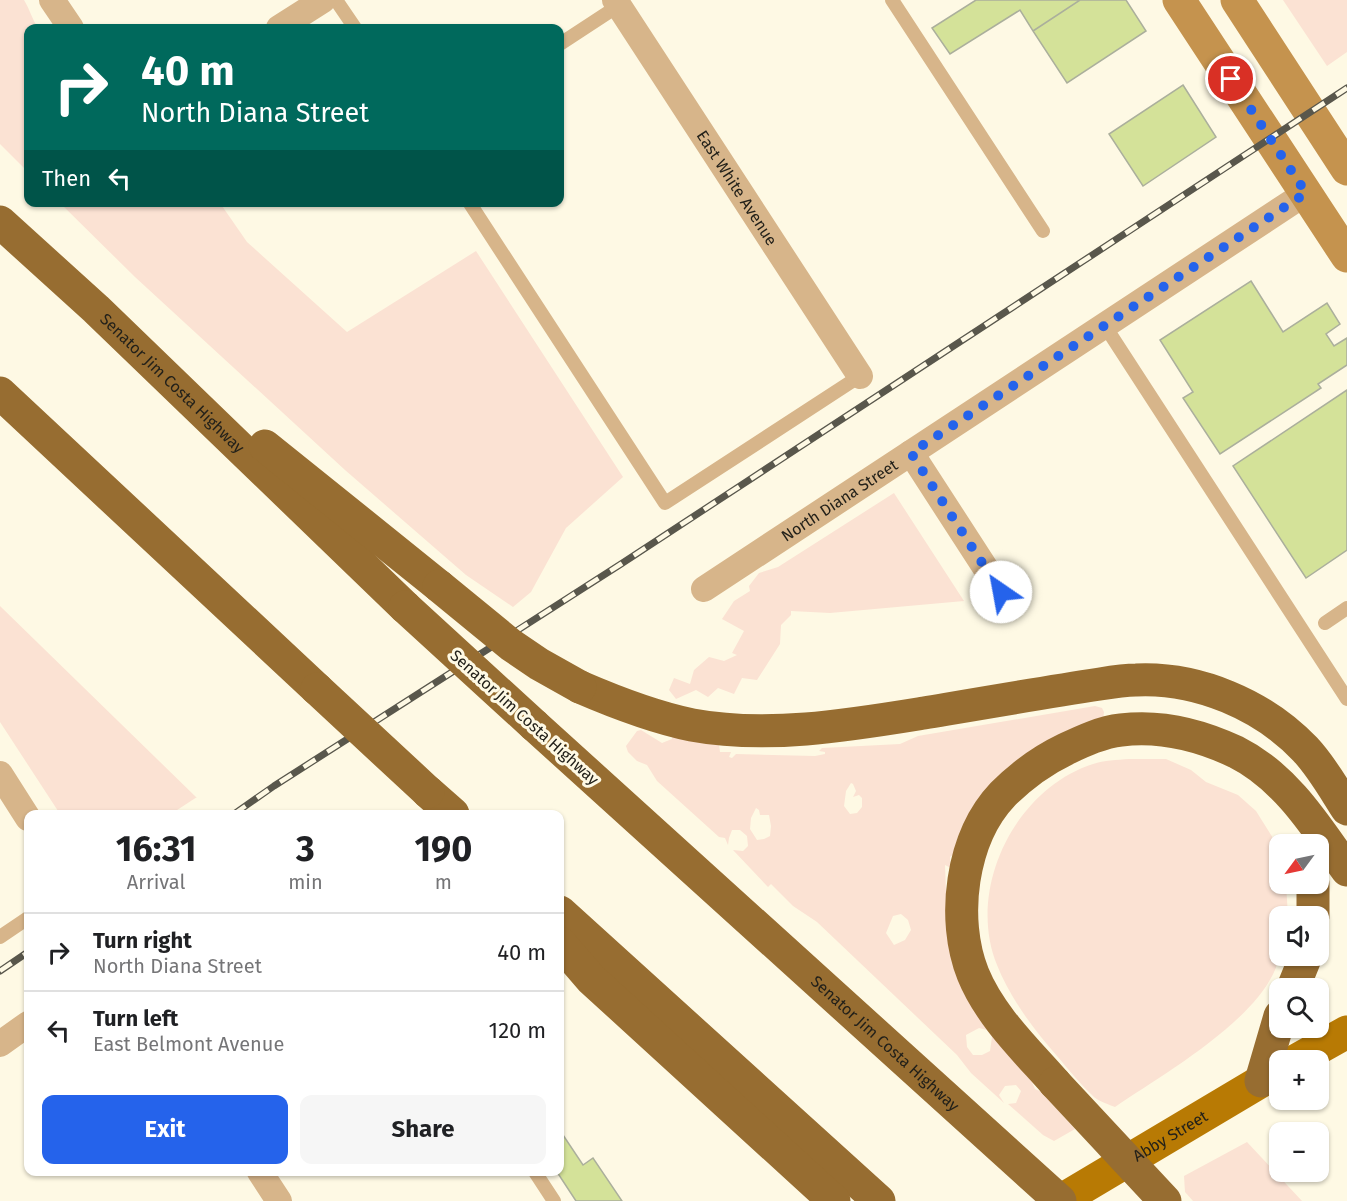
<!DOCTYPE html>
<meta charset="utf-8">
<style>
:root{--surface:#fff;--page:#f6f6f6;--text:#202124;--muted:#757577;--line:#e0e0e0;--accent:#2563eb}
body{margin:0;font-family:"Fira Sans",sans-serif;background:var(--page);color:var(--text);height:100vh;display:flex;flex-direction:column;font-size:22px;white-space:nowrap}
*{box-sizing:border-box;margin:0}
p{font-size:20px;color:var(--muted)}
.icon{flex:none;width:33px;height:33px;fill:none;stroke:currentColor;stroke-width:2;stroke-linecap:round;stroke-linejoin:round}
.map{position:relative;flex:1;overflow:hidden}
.drawer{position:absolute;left:24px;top:810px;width:540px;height:366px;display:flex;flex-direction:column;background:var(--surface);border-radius:12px;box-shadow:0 2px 4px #0004}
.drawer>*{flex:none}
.guide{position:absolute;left:24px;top:24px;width:540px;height:183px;border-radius:12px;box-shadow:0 2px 4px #0004;background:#00695c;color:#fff;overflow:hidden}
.needle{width:39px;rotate:237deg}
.controls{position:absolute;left:1269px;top:834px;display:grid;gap:12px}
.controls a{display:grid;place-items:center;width:60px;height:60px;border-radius:12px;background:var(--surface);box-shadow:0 2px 4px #0004;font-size:30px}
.pin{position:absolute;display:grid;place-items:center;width:51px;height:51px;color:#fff;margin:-26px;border:3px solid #fff;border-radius:50%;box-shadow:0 2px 6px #0007}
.me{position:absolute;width:66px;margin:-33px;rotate:327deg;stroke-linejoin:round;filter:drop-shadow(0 0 4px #0008)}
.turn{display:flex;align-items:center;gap:21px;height:126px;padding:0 18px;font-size:27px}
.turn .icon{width:78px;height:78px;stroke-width:2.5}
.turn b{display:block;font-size:42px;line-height:51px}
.then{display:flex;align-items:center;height:57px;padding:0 18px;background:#0003;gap:12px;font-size:22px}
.eta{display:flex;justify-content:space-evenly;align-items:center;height:102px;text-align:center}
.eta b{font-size:36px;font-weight:700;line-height:42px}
.action{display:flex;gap:12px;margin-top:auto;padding:12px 18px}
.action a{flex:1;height:69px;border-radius:12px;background:var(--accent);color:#fff;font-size:24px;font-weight:700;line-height:69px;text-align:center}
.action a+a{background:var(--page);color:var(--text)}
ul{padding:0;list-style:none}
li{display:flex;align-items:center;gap:18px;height:78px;padding:0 18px;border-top:2px solid var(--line)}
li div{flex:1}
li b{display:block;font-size:22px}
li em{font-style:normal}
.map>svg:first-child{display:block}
</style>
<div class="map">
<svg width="1347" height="1201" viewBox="0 0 1347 1201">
<rect width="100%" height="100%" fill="#fef9e4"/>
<path fill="#fbe2d3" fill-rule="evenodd" d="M0,0H24C30,10 32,19 38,28H28V172L0,144Z
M1283,0H1347V52L1327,66Z
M60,203H220L247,242L347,332L476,251L623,477L566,528L531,592L513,607L466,575L345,470L135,277Z
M894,493L964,601L830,613L791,611V615L781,625L780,644L757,680L742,678L734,694L718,688L708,697L696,690L676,699L669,690L674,678L690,684L694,670L709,657L724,661L737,655L732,653L744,631L722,619L734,601L750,591L749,586L759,573L778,567Z
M0,606L196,797H197L171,814H60L0,722Z
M1095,706L1102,708L1104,712L1103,720L978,804L958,836L954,854L950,857L951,868L945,865L946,892L949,894L1035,1089L1042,1092L1075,1129L1054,1141L1043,1135L1008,1104L1016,1103L1021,1091L1016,1085L1005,1086L999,1095L1004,1103L971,1073L957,1055L817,922L793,906L771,884L768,887L733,850L743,851L748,846L747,836L740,830H732L729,838L728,845L725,838L719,837L657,781L647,765L637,761L628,752L626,746L637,731L641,730L662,743L672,739L673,733L719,745L720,752H731L729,757L732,758L736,754L815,756L825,754V752L819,751L822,748L900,744L918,736ZM851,783L853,784L856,791L853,797L859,795L862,798V807L857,813L850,814L844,806L846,791ZM756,808L759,810L760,815H769L771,826L770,836L764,839L757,840L750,829L751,818ZM901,914L908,920L911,930L905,940L894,945L886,933L893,916ZM979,1028L987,1030L992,1037L990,1051L982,1055H973L967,1047L966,1035Z
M1129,759H1166L1191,770L1206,782L1238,795L1256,811L1273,838L1279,859L1280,884H1286L1288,916H1280C1280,929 1282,946 1279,958C1265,1017 1163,1074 1115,1107C1108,1104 1100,1102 1094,1097C1081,1085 1069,1070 1057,1056C1034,1030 1010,998 997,965C966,889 1015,789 1093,764C1104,760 1117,760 1129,759Z
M1247,1142L1302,1201H1193L1185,1192L1184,1176Z"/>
<path fill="#d4e299" stroke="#abaf9c" stroke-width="1.5" d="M976,0H1080L1033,31L1020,10L950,54L932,28Z
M1080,0H1126L1146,31L1067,83L1033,31Z
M1183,85L1216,137L1143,186L1109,134Z
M1251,281L1283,332L1327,303L1340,324L1326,334L1334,346L1347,338V365L1318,384L1321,388L1220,454L1183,398L1193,392L1160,340Z
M1347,390V550L1306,578L1233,466Z
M561,1132L583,1165L593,1158L622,1201H576L557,1172H560V1133Z"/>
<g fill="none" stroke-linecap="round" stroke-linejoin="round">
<path stroke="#d7b58a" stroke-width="14" d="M336,0L355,28
M892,0L1043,231
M560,44L618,6
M469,202L665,503L860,376
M1105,326L1347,699
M1325,623L1347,608
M0,937L28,918
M535,1172L554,1201"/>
<g stroke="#d7b58a" stroke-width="26">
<path d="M52,0L71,28"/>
<path id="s1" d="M615,0L860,376"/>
<path d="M279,28L323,0"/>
<path d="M911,453L1001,592"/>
<path id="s2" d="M704,589L1306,193"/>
<path d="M0,774L28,818"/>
<path d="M0,1044L28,1024"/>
<path d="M260,1172L279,1201"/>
</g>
<path stroke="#c5934e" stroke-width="33" d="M1179,0L1347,256
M1237,0L1347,169"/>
<g stroke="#b87a04" stroke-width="33">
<path d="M1297,1060L1347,1032"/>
<path id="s3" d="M1060,1201L1280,1070"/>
</g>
<g stroke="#976d31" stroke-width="33">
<path id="s4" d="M0,222L96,309L405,607"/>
<path d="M0,393L317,689"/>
<path d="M265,446L439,586"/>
<path d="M580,687C617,703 653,717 692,725C767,739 850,725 924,713C983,703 1041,693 1100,684C1112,682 1124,680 1136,680C1198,677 1263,705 1305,749C1322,767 1334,789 1347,809"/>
<path id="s5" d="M534,725L1060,1201"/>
<path d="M428,792L453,814"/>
<path d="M560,912L879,1201"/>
<path d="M1313,916V884"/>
<path d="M560,943L591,979L834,1201"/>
<path d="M1293,988L1306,956"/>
<path d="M1261,1081L1280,1016"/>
<path d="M1055,1083C1026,1050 990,1016 973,974C951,919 961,838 1003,794C1021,776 1043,760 1066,749C1083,741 1102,732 1121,730C1161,725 1200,735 1236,752C1286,777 1316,826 1347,870"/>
</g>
<g stroke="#59574c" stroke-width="7">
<path id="rail" d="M234,814L274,786L621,564L1347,88
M0,971L28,952"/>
</g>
<use href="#rail" stroke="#fef9e4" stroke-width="4.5" stroke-dasharray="14" stroke-linecap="butt"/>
<path stroke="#976d31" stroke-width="33" d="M439,586L511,645L539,664L580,687
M405,607L534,725
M317,689L428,792
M1055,1083L1165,1201"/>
</g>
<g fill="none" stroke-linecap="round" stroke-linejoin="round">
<path stroke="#2563eb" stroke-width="10" stroke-dasharray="0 18" d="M1001,592L911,453L1306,193L1231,79"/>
</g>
<g text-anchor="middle" stroke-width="6" stroke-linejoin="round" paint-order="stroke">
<g font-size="16" fill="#23211a" stroke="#fef9e4">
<text dy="6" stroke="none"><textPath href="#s1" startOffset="224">East White Avenue</textPath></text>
<text dy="6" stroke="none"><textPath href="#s4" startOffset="236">Senator Jim Costa Highway</textPath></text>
<text dy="6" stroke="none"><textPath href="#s2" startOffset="162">North Diana Street</textPath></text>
<text transform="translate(525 717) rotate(42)" y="6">Senator Jim Costa Highway</text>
<text dy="6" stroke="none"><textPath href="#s5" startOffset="474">Senator Jim Costa Highway</textPath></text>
<text dy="6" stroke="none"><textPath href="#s3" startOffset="128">Abby Street</textPath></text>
</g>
</g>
</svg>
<div class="controls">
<a><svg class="needle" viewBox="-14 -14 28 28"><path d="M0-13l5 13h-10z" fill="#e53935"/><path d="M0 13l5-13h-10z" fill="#757577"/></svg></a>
<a><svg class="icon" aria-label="sound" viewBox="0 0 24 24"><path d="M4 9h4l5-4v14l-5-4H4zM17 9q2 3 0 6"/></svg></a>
<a><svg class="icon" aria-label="search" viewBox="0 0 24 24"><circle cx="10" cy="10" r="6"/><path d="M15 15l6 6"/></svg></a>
<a>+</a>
<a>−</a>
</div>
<div class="pin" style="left:1231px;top:79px;background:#d93025"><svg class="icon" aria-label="arrive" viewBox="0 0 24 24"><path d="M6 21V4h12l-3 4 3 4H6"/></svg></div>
<svg class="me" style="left:1001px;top:592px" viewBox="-20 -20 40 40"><circle r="19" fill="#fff"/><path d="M0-13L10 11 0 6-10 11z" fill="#2563eb"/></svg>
<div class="guide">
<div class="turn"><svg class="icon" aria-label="right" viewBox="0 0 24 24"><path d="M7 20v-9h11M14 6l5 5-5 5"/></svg><div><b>40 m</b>North Diana Street</div></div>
<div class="then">Then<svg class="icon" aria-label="left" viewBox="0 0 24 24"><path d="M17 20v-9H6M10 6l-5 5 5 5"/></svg></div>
</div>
<section class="drawer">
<div class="eta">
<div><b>16:31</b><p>Arrival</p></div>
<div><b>3</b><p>min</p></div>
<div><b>190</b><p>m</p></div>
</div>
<ul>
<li><svg class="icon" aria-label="right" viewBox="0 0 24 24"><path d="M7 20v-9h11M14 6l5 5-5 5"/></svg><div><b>Turn right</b><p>North Diana Street</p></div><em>40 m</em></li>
<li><svg class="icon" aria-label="left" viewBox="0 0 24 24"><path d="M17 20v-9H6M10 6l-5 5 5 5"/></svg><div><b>Turn left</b><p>East Belmont Avenue</p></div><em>120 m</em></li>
</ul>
<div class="action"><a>Exit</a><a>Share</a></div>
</section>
</div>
